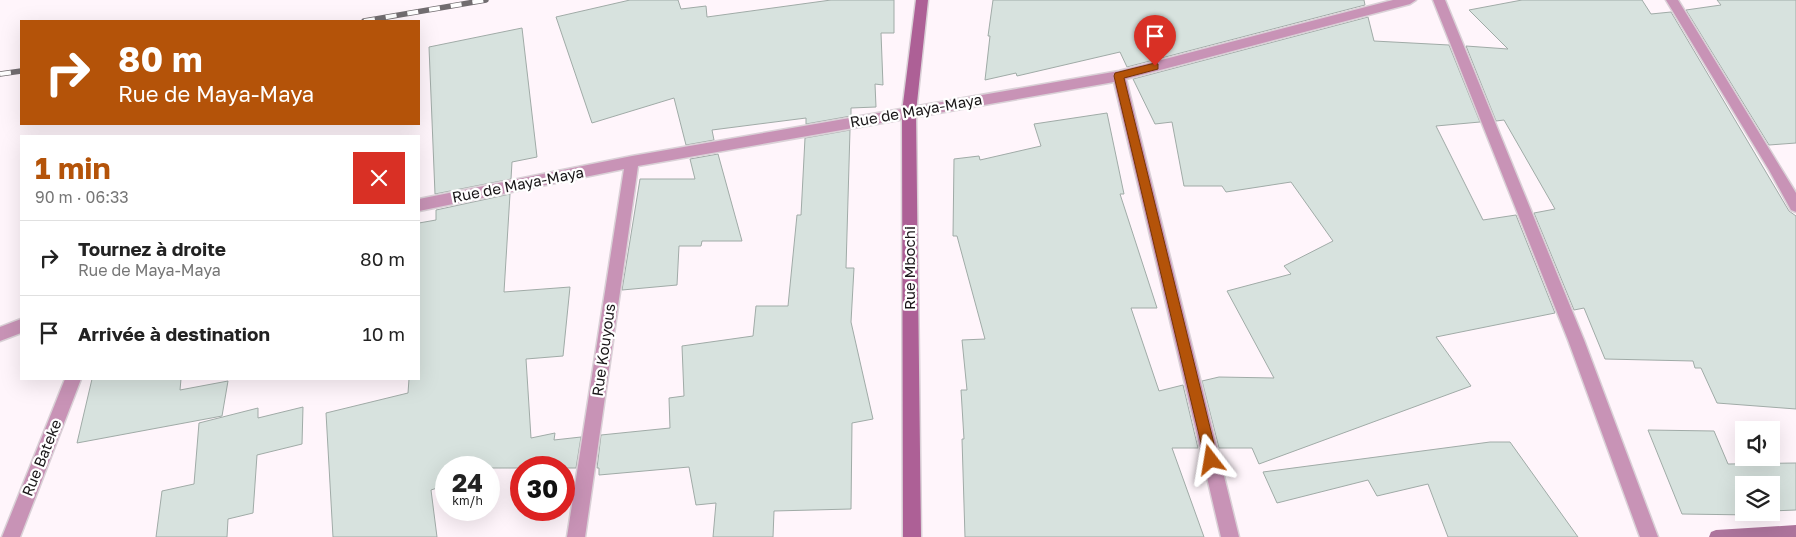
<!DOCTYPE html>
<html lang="fr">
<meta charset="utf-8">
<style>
:root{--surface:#fff;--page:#f6f6f6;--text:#222;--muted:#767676;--line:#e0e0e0;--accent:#b45309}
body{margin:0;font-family:"Golos Text",sans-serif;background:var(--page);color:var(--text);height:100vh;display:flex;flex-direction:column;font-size:19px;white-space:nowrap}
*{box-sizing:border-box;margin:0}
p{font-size:16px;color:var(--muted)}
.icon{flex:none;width:28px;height:28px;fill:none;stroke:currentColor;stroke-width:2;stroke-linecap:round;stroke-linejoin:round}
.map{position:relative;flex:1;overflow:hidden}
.details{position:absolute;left:20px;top:135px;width:400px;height:245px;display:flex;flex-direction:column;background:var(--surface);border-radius:0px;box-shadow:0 5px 20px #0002}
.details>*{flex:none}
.banner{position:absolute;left:20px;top:20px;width:400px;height:105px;border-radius:0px;box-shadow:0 5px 20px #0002;background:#b45309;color:#fff;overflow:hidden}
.fabs{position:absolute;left:1735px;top:421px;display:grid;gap:10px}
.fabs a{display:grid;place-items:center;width:45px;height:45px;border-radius:0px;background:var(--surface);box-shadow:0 5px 20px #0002;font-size:25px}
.speed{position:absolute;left:435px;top:456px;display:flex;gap:10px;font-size:25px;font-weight:700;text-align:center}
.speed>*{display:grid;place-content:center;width:65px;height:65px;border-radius:50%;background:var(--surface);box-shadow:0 5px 20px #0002;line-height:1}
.speed small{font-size:12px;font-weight:400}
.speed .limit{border:8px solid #d22;background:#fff;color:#111}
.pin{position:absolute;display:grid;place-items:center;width:42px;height:42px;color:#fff;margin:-51px -21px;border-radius:50% 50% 50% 0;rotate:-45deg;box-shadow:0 0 5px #0007}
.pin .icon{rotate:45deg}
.me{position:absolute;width:55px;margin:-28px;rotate:346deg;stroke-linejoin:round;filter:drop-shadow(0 0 4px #0008)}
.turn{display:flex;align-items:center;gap:18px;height:105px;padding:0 15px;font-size:22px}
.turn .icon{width:65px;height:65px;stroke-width:2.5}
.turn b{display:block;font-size:35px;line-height:42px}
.round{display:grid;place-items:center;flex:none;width:52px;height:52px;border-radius:0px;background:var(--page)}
.headline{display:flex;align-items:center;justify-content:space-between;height:85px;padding:0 15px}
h1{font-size:30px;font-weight:700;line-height:38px;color:var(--accent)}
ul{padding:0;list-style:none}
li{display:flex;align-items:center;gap:15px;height:75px;padding:0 15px;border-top:1px solid var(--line)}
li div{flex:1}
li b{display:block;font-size:19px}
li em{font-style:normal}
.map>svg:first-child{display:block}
</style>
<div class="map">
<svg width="1796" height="537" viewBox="0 0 1796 537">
<rect width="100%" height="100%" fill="#fff5fb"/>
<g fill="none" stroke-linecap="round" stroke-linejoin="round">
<path fill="#ad749c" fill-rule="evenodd" d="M1796,525V537H1709L1711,532L1716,530Z"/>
</g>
<path fill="#d7e2de" stroke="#a0aba7" d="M630,0H678L681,9L706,6L707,17L831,0H894V33H881L883,85L875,84L876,107L851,108V116L806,124V118L712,130L714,140L686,145L674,98L592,123L556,17Z
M993,0H1364L1365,5L1127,67L1120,52L1017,76L1016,73L985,80L990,36H988Z
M1522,0H1642L1651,14L1671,12L1789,211L1796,216V409L1717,403L1701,368H1695L1693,361L1605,359L1584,308L1574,310L1534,213L1555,209L1504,120L1496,121L1466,46L1508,49L1469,10Z
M1717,0H1796V143L1769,145L1686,10L1721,5Z
M1368,17L1374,41L1449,45L1480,122L1436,126L1483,220L1516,215L1555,313L1436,337L1471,386L1259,464L1252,448H1219L1202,381L1219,377L1274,378L1227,291L1291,274L1284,266L1333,241L1291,182L1226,192L1222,186H1184L1172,122L1155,124L1133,79Z
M522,28L537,157L512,162L511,179L435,194L429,47Z
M1107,113L1124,194H1120L1157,308H1131L1159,391L1183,385L1198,448H1172L1204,537H965L962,439H964L961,390H967L962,340L985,339L957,236H953L954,159L979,156L980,160L1041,146L1034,124Z
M850,130L846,268H854L851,322L873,419L852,423L851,509L774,511L773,537H713L716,503L696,505L689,467L599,475V468H597L601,435L670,428L669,398L684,396L682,346L753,336L756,306H788L797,215H801L805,138Z
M718,154L742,241H702L701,246H679L677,285L622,290L640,179H695L690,159Z
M510,194L504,292L570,287L563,356L526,359L531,438L555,433L554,440L581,437L576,468H446V485L431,490L437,537H333L326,413L408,393L409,379H419V223L436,220V210Z
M92,379H181L180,390L228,381L222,416L77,443Z
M303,407L302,444L257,455L253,513L228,519L227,537H156L162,491L194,484L199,423L258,408V418Z
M1648,430L1714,431L1728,464L1796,463V510L1771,511V485H1744V512H1750L1751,515L1682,514Z
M1490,442H1510L1578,537H1448L1428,484L1377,496L1368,480L1277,503L1263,472Z"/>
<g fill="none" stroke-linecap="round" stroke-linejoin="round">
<g stroke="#dad1d7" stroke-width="3">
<path id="street" d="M1393,0H1416L1410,4L1126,79L1239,537H1221L1114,82L638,166L585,537H567L624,169L419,211V199L632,156L1119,71Z
M1433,0H1445L1584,340L1658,537H1640L1568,340Z
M1666,0H1678L1796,193V212L1791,210L1769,170Z
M21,319V333L0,341V327Z
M65,379H81L20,537H2Z"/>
</g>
<g stroke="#dad1d7" stroke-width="3">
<path id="secondary" d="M916,0H928L916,112L921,537H903L902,112Z"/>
</g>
<use href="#street" fill="#c893b6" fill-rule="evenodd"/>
<use href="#secondary" fill="#ad6096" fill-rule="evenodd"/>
<g stroke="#726d70" stroke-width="5.5">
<path id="rail" d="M364,21L486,0
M0,74L21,71"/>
</g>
<use href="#rail" stroke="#fff" stroke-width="4" stroke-dasharray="11" stroke-linecap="butt"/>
</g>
<path fill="#b45309" stroke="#753606" d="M1155,63L1158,64V69L1124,78L1218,460L1216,464L1211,466L1207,464L1205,460L1114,76L1115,73Z"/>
<g text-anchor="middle" stroke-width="4.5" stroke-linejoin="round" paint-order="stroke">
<g font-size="15" fill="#191618" stroke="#fff">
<text transform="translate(916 111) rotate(-10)" y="5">Rue de Maya-Maya</text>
<text transform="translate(518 185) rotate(-11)" y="5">Rue de Maya-Maya</text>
<text transform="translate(910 268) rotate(-90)" y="5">Rue Mbochi</text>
<text transform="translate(604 350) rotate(-82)" y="5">Rue Kouyous</text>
<text transform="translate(42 458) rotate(-68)" y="5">Rue Bateke</text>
</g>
</g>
</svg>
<div class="fabs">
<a><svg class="icon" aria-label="sound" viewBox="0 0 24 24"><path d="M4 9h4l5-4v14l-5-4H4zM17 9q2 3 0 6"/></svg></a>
<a><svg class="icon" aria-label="layers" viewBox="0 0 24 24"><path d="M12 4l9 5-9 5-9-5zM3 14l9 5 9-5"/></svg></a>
</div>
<div class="speed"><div>24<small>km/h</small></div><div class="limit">30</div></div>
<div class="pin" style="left:1155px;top:66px;background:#d93025"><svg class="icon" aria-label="arrive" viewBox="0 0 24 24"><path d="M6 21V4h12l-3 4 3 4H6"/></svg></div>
<svg class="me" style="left:1211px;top:460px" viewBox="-20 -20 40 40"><path d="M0-17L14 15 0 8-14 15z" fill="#b45309" stroke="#fff" stroke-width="4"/></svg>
<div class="banner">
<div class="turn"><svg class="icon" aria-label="right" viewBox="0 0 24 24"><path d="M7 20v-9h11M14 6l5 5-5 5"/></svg><div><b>80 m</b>Rue de Maya-Maya</div></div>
</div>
<section class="details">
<div class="headline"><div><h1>1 min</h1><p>90 m · 06:33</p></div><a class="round" style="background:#d93025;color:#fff"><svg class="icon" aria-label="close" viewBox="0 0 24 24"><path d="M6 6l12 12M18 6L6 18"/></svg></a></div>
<ul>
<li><svg class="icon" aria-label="right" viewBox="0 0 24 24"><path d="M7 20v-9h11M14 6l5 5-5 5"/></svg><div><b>Tournez à droite</b><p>Rue de Maya-Maya</p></div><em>80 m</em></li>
<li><svg class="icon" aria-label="arrive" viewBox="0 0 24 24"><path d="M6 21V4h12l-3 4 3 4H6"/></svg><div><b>Arrivée à destination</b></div><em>10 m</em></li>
</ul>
</section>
</div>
